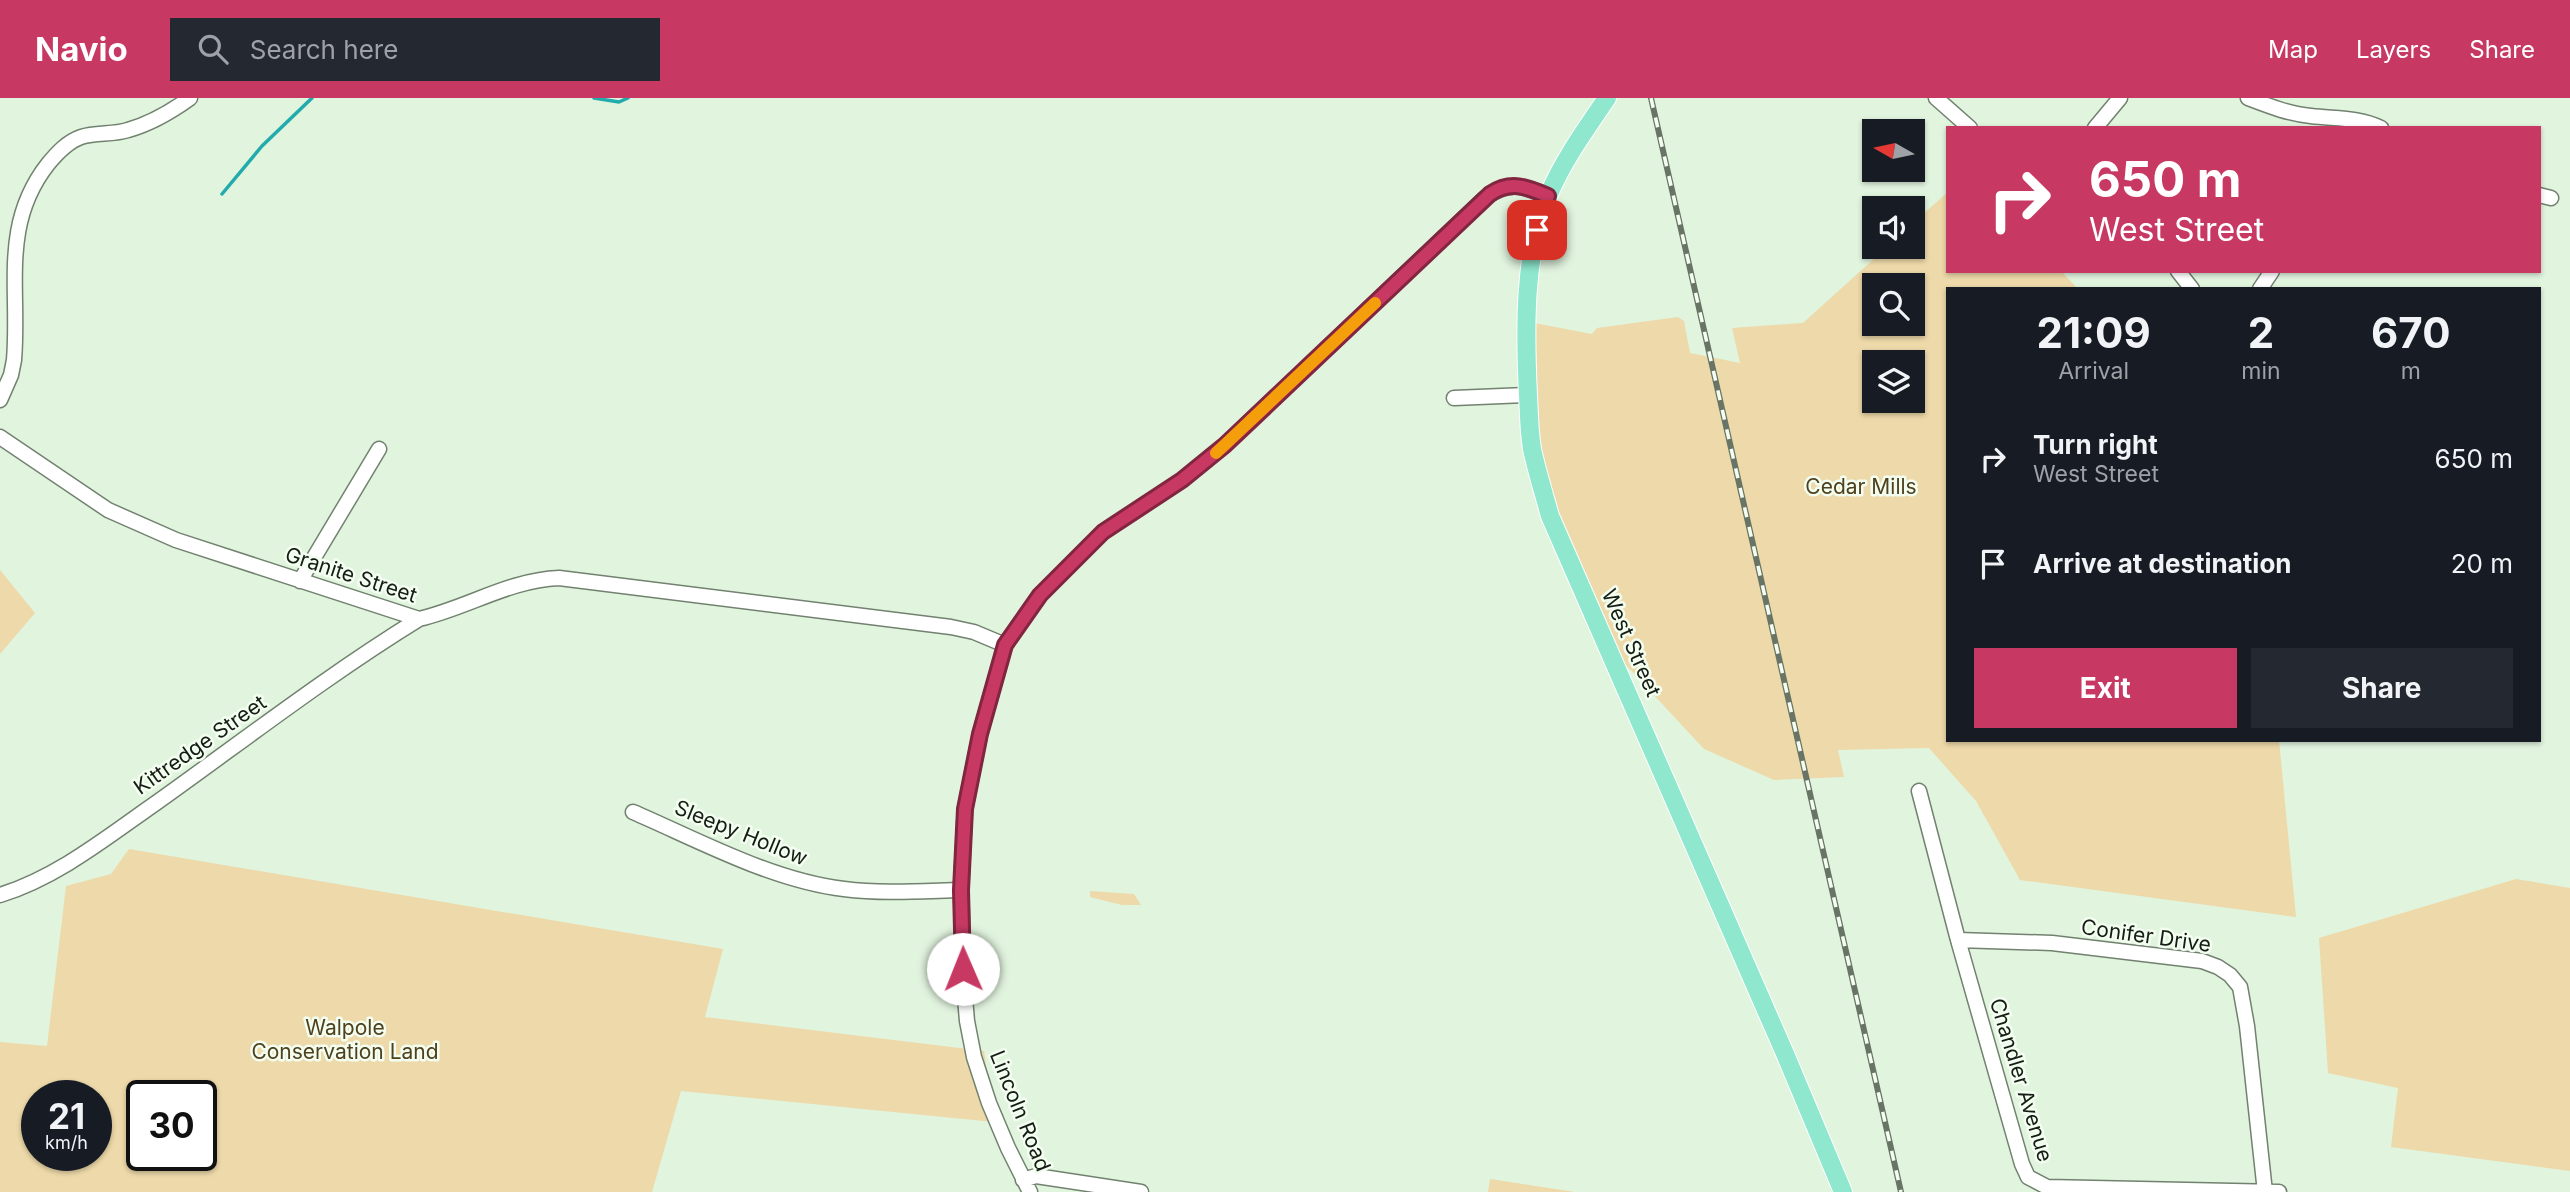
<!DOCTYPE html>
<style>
:root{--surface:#171b24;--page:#242831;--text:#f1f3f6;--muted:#9ea1a6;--accent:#c73963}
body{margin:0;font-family:Inter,sans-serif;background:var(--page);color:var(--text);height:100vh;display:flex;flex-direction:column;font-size:26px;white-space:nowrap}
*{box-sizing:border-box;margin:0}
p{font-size:23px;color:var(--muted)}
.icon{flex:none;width:38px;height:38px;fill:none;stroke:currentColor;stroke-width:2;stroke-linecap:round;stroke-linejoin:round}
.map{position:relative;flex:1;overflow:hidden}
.drawer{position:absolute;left:1946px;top:189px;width:595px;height:455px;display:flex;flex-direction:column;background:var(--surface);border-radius:0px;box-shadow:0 2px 5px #0004}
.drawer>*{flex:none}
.guide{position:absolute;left:1946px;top:28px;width:595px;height:147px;border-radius:0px;box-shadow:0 2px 5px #0004;background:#c73963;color:#fff;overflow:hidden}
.needle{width:46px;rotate:279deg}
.fabs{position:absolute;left:1862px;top:21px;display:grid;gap:14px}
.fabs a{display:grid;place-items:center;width:63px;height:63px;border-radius:0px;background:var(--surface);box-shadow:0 2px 5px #0004;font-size:35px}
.speed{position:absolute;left:21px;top:982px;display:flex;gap:14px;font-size:35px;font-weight:700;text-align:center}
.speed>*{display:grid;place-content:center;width:91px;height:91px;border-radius:50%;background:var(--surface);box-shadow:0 2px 5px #0004;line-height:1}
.speed small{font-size:18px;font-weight:400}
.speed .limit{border:4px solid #111;border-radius:10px;background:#fff;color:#111}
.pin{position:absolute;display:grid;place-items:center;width:60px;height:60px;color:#fff;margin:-30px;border-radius:14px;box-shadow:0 4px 10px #0006}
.me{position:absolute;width:77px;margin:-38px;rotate:359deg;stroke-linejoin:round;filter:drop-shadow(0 0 5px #0008)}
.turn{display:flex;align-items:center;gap:24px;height:147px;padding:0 28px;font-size:32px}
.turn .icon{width:91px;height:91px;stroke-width:2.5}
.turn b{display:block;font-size:49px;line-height:60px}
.eta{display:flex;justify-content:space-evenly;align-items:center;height:119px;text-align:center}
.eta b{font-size:42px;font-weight:700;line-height:49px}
.button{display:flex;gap:14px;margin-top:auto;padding:14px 28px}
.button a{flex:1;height:80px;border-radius:0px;background:var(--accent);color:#fff;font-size:28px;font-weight:700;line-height:80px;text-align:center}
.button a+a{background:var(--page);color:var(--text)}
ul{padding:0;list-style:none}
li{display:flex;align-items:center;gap:21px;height:105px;padding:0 28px}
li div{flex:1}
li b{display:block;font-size:26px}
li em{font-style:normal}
header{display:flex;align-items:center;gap:42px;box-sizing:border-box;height:98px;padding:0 35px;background:var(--accent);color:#fff}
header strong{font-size:33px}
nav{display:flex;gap:38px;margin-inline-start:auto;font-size:24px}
.search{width:490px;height:63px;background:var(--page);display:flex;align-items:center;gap:18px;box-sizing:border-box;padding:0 24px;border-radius:0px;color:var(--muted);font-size:26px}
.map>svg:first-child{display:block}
</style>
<header>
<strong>Navio</strong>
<div class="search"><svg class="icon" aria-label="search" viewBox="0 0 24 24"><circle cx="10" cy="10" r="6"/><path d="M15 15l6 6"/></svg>Search here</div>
<nav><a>Map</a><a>Layers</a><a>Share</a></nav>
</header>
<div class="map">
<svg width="2570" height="1094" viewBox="0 0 2570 1094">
<rect width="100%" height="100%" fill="#e1f4de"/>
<path fill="#edd9a9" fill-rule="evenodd" d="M1948,94V173H2061L2078,191H1948V642H2279L2296,819L2020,782L1976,703L1929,650L1838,652L1844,679L1774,682L1704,651L1599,538L1547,414L1538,343L1534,225L1592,236L1597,230L1678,219L1684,223L1690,255L1740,265L1732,230L1803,225L1887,149H1913V125ZM1874,187H1913V226H1874ZM1874,264H1913V303H1874Z
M0,472L35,515L0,556Z
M129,751L723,851L705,919L984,953L994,1024L681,993L652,1094H0V944L47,948L66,788L111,776ZM37,998H96V1057H37ZM142,998H201V1057H142Z
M2516,781L2570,790V1073L2391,1049L2398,990L2328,975L2319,840Z
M1090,793L1134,796L1141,807H1122L1090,799Z
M1490,1081L1575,1094H1488Z"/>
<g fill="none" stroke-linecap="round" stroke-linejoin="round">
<path stroke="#22abac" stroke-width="3.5" d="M594,0L619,4L628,0
M222,96L262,48L312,0"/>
<g stroke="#71826f" stroke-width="17">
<path id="minor" d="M1936,0L1970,30
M2248,0C2269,8 2289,16 2311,18C2336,21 2359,19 2381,30
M2095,30L2120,0
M2539,97L2551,100
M2178,173L2192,191
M2260,191L2272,173
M1454,300L1528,297
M0,302L11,277L14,262C20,191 0,127 48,66C57,55 67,44 81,39C96,34 113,37 128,32C149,26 172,13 190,0
M0,339L108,412L176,442L419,521C467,510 509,482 559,480L951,529L974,534L1005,547
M300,483L379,351
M1919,693L1958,842L2022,1066L2028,1079L2047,1089L2279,1094
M633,714C698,742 773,783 844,791C882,796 923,793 961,792
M0,797C58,779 107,739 156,705C243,643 328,577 419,521
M1958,842L2052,845L2202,863L2218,869L2230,877L2240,889L2247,928L2265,1094
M1023,1082L1036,1078L1141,1094
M1030,1094L1008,1050L989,1005L974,959L967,923L964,888L961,792L965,711L980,636L1005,547L1040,497L1103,434L1182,382L1225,347L1484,101C1507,83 1523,87 1548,98"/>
</g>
<g stroke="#fff" stroke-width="20">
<path id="major" d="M1607,0C1586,31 1564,61 1549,96C1523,154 1525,235 1528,297C1529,315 1529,333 1532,351C1537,374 1544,396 1550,418L1786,958L1843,1094"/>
</g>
<use href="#minor" stroke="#fff" stroke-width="14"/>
<use href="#major" stroke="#8fe8ce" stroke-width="18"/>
<g stroke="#687466" stroke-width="6">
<path id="rail" d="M1651,0L1901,1094"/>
</g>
<use href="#rail" stroke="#f3fef1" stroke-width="3.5" stroke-dasharray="10" stroke-linecap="butt"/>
</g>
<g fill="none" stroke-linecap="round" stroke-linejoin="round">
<g stroke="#812540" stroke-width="18">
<path id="route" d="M963,871L961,792L965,711L980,636L1005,547L1040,497L1103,434L1182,382L1225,347L1490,96C1511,82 1527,89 1548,98L1537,132"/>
</g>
<use href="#route" stroke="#c73963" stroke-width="12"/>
<path stroke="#f59e0b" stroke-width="12" d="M1216,355L1375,205"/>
</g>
<g text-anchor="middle" stroke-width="5" stroke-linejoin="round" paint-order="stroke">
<g font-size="21" fill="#4f411d" stroke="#f3fef1">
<text x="1861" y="396">Cedar Mills</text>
<text x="345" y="937">Walpole<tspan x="345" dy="24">Conservation Land</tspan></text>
</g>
<g font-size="21" fill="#151c14" stroke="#f3fef1">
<text transform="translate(351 477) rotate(18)" y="7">Granite Street</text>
<text transform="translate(1631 545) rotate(66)" y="7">West Street</text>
<text transform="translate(200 647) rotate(-35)" y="7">Kittredge Street</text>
<text transform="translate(741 735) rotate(22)" y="7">Sleepy Hollow</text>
<text transform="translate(2146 838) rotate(8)" y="7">Conifer Drive</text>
<text transform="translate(2021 982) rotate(73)" y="7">Chandler Avenue</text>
<text transform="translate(1020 1013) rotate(68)" y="7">Lincoln Road</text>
</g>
</g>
</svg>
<div class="fabs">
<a><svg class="needle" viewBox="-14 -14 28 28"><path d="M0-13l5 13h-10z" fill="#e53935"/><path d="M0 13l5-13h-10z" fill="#9ea1a6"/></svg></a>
<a><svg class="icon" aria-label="sound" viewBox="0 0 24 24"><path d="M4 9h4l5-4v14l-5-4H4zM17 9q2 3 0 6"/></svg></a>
<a><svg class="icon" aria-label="search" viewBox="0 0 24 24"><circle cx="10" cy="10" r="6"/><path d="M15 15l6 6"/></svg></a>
<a><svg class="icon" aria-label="layers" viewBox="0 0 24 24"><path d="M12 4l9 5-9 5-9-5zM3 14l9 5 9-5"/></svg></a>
</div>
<div class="speed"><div>21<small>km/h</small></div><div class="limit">30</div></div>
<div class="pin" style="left:1537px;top:132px;background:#d93025"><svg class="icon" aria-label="arrive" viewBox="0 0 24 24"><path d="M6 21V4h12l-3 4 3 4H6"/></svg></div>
<svg class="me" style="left:963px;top:871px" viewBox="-20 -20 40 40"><circle r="19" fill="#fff"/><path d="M0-13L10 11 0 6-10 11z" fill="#c73963"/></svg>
<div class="guide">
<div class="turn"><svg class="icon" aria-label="right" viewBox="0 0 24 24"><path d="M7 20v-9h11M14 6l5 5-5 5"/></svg><div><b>650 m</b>West Street</div></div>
</div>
<section class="drawer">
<div class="eta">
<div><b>21:09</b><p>Arrival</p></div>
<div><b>2</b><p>min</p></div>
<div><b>670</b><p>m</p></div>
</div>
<ul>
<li><svg class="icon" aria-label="right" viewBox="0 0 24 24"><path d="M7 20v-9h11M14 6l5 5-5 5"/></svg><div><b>Turn right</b><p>West Street</p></div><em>650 m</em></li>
<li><svg class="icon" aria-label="arrive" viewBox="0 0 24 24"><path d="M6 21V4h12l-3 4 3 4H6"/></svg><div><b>Arrive at destination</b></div><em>20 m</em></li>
</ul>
<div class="button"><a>Exit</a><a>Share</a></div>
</section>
</div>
